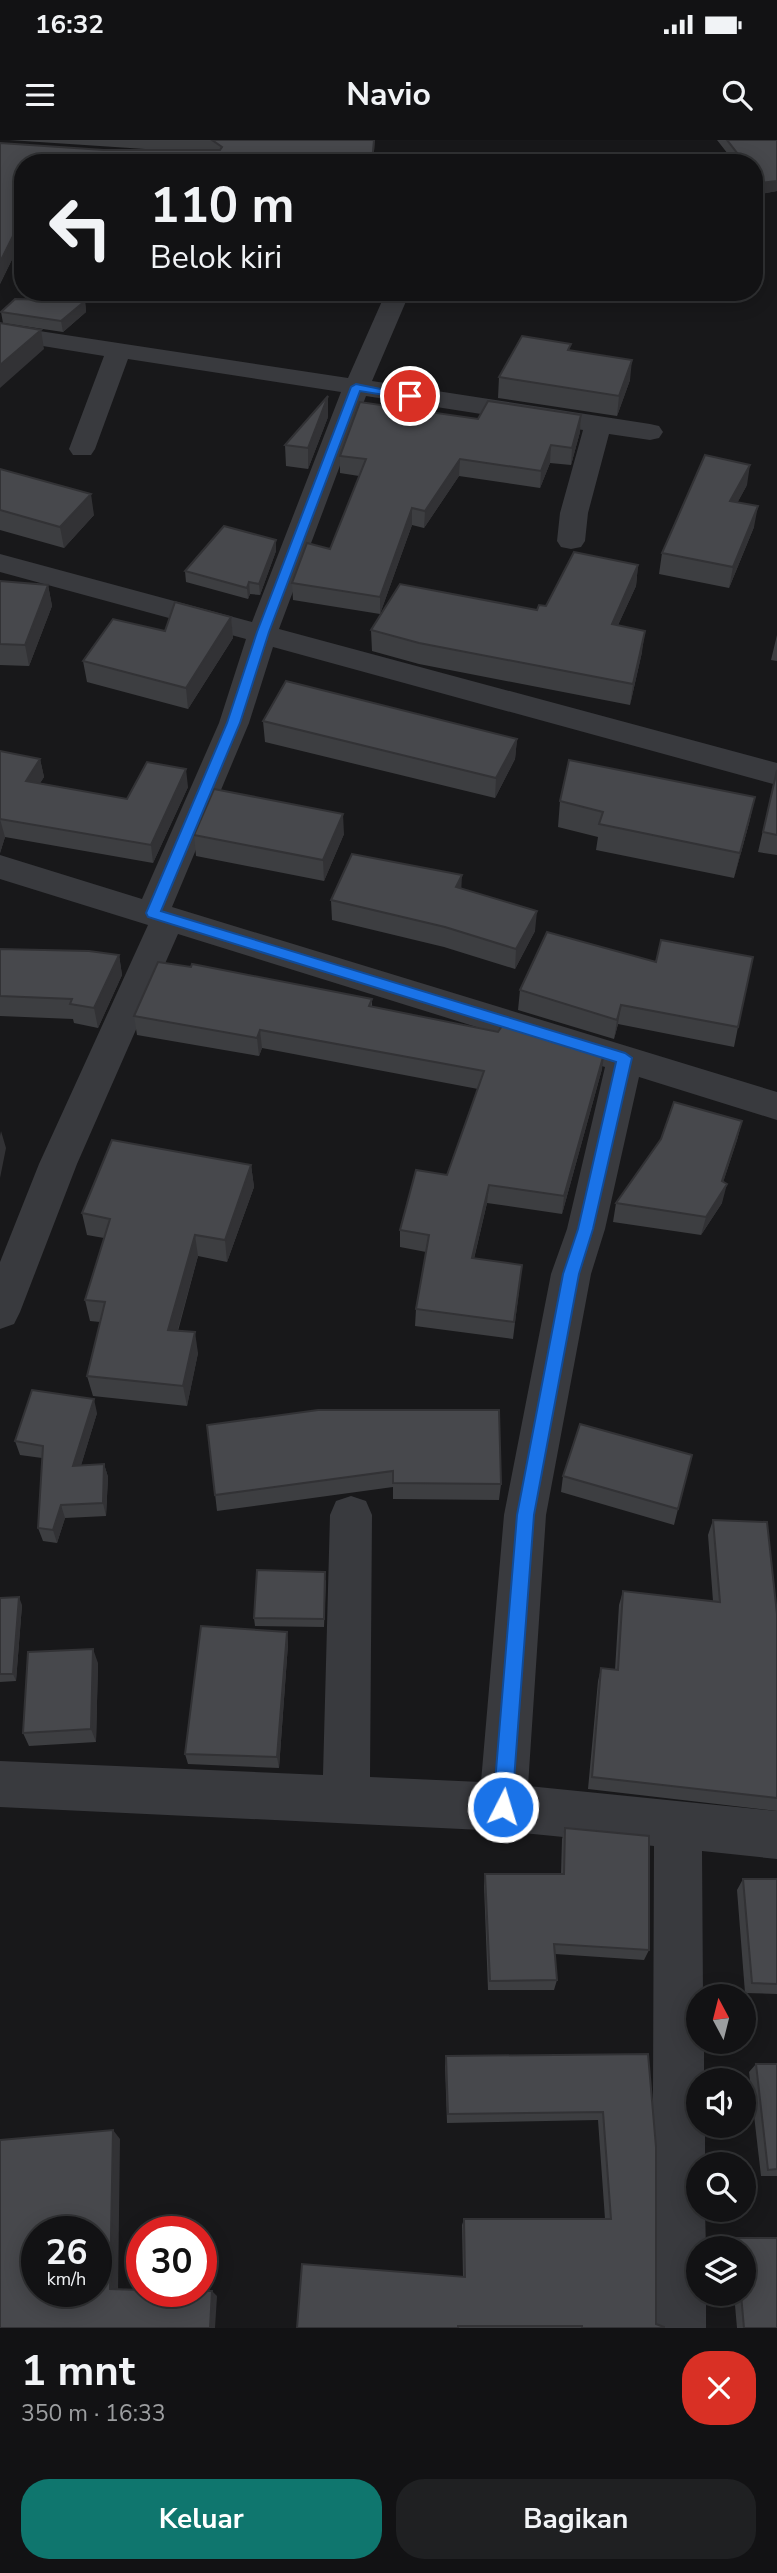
<!DOCTYPE html>
<html lang="id">
<meta charset="utf-8">
<style>
:root{--surface:#121214;--page:#1f2022;--text:#f1f3f6;--muted:#9c9ea0;--line:#313234;--accent:#0f766e}
body{margin:0;font-family:"Nunito Sans",sans-serif;background:var(--page);color:var(--text);height:100vh;display:flex;flex-direction:column;font-size:26px;white-space:nowrap}
*{box-sizing:border-box;margin:0}
p{font-size:23px;color:var(--muted)}
.icon{flex:none;width:38px;height:38px;fill:none;stroke:currentColor;stroke-width:2;stroke-linecap:round;stroke-linejoin:round}
.map{position:relative;height:2188px;overflow:hidden}
.panel{display:flex;flex-direction:column;background:var(--surface);flex:1}
.panel>*{flex:none}
.top-card{position:absolute;left:14px;top:14px;width:749px;height:147px;border-radius:28px;box-shadow:0 4px 18px #0003,0 0 0 2px var(--line);background:#121214;color:var(--text);overflow:hidden}
.needle{width:46px;rotate:353deg}
.controls{position:absolute;left:686px;top:1844px;display:grid;gap:14px}
.controls a{display:grid;place-items:center;width:70px;height:70px;border-radius:50%;background:var(--surface);box-shadow:0 4px 18px #0003,0 0 0 2px var(--line);font-size:35px}
.speed{position:absolute;left:21px;top:2076px;display:flex;gap:14px;font-size:35px;font-weight:700;text-align:center}
.speed>*{display:grid;place-content:center;width:91px;height:91px;border-radius:50%;background:var(--surface);box-shadow:0 4px 18px #0003,0 0 0 2px var(--line);line-height:1}
.speed small{font-size:18px;font-weight:400}
.speed .limit{border:10px solid #d22;background:#fff;color:#111}
.pin{position:absolute;display:grid;place-items:center;width:60px;height:60px;color:#fff;margin:-30px;border:4px solid #fff;border-radius:50%;box-shadow:0 2px 7px #0007}
.me{position:absolute;width:77px;margin:-38px;rotate:5deg;stroke-linejoin:round;filter:drop-shadow(0 0 5px #0008)}
.turn{display:flex;align-items:center;gap:24px;height:147px;padding:0 21px;font-size:32px}
.turn .icon{width:91px;height:91px;stroke-width:2.5}
.turn b{display:block;font-size:49px;line-height:60px}
.round{display:grid;place-items:center;flex:none;width:74px;height:74px;border-radius:28px;background:var(--page)}
.headline{display:flex;align-items:center;justify-content:space-between;height:119px;padding:0 21px}
h1{font-size:42px;font-weight:700;line-height:52px}
.action{display:flex;gap:14px;margin-top:auto;padding:14px 21px}
.action a{flex:1;height:80px;border-radius:28px;background:var(--accent);color:#fff;font-size:28px;font-weight:700;line-height:80px;text-align:center}
.action a+a{background:var(--page);color:var(--text)}
.status{display:flex;justify-content:space-between;align-items:center;height:49px;padding:0 35px;background:var(--surface);direction:ltr}
.status svg{height:19px;fill:currentColor}
header{display:flex;justify-content:space-between;align-items:center;height:91px;padding:0 21px;background:var(--surface);font-size:32px;font-weight:700}
.map>svg:first-child{display:block}
</style>
<div class="status"><b>16:32</b><svg viewBox="0 0 49 12"><path d="M0 12V9h3v3zM5 12V6h3v6zM10 12V3h3v9zM15 12V0h3v12zM26 1h20v11H26zM47 4h2v5h-2z"/></svg></div>
<header><svg class="icon" aria-label="menu" viewBox="0 0 24 24"><path d="M4 6h16M4 12h16M4 18h16"/></svg>Navio<svg class="icon" aria-label="search" viewBox="0 0 24 24"><circle cx="10" cy="10" r="6"/><path d="M15 15l6 6"/></svg></header>
<div class="map">
<svg width="777" height="2188" viewBox="0 0 777 2188">
<rect width="100%" height="100%" fill="#18181a"/>
<g fill="none" stroke-linecap="round" stroke-linejoin="round">
<path fill="#393a3e" fill-rule="evenodd" d="M386,152H410L372,241L650,284L659,286L663,292L659,298L650,300L609,294L588,373L585,401L581,407L571,409L561,407L557,401L560,373L583,290L366,256L279,489L777,623V645L273,507L249,583L172,767L777,952V980L639,937L605,1089L591,1134L546,1375L528,1646L777,1671V1719L702,1711L703,1857H698V1902H704V1941H698V1986H705V2025H698V2070H705L706,2109H698V2154H706V2188H652L654,1706L503,1691L0,1667V1621L323,1635L330,1375L336,1361L351,1356L366,1361L372,1375L370,1637L481,1642L504,1375L551,1134L567,1089L605,927L178,794L77,1024L20,1172L14,1184L0,1189V1122L39,1024L148,785L0,739V715L142,759L219,583L246,499L0,432V414L252,482L341,252L128,219L95,309L91,315H73L69,309L104,216L0,199V185L348,238Z"/>
</g>
<path fill="#3d3e41" d="M9,0H375L23,23V97L0,144V3L104,10H160Z
M717,0H777V51L760,54L754,47V23H735Z
M85,161L86,172L63,192L3,183L1,172Z
M570,210L630,240L617,276L498,258L499,237Z
M581,275L580,292L571,325L550,323L540,348L459,336L424,388L412,385L380,474L293,460L292,443L330,409L359,336L340,333V316L478,279Z
M328,277L308,329L286,326L285,305Z
M0,329L94,375L64,408L0,390Z
M747,345L737,363L754,387L729,448L659,434L662,413Z
M276,400V411L260,455L250,454L248,459L186,442L185,431Z
M638,425L636,446L618,485L642,512L630,565L419,524L372,511L371,490L537,470Z
M0,441L48,445L52,466L29,526L0,525Z
M231,477L233,498L188,569L87,542L83,521Z
M777,495V521L771,520Z
M263,581L517,599L515,619L495,658L265,602Z
M0,611L40,619L44,637L40,643L127,659L188,647L153,723L5,697L0,713Z
M777,630V715L758,712Z
M755,657L749,683L734,738L596,710L598,697L558,687L560,661Z
M344,694L324,741L196,716L194,695Z
M461,749L535,791L515,829L444,807L332,780L331,760Z
M547,792L738,887L734,907L618,884L614,899L518,870L520,850Z
M0,809L119,815L122,835L98,888L74,883L73,879L0,876Z
M372,859V867L602,929L562,1074L487,1063L474,1119L522,1125L513,1199L415,1186L416,1169L426,1112L400,1107V1090L447,1035L478,949L262,908L259,916L137,895L134,876Z
M742,981L737,1000L723,1042L722,1063L701,1095L613,1082L616,1063Z
M251,1025L254,1047L227,1122L198,1116L178,1191L198,1213L187,1266L93,1256L87,1236L100,1182L90,1181L85,1160L104,1098L87,1095L82,1073Z
M97,1273L81,1325L104,1324L108,1337L106,1376L65,1378L57,1403L43,1401L38,1388L42,1318L20,1315L15,1301Z
M207,1285L501,1344L499,1360L393,1359V1347L217,1371Z
M563,1336L678,1369L674,1385L561,1352Z
M713,1380L777,1474V1671L588,1649L598,1541L601,1528L615,1530L619,1465L623,1451L713,1461L708,1395Z
M326,1440L324,1487L255,1486L254,1478Z
M0,1458L22,1465L16,1541L0,1542Z
M287,1492L288,1504L279,1628L188,1624L185,1614Z
M98,1523L96,1602L29,1606L23,1593Z
M565,1688L649,1810L644,1820L555,1814L557,1840L554,1850H488L484,1746L485,1734H561L562,1699Z
M743,1739H777V1854L745,1853L737,1750Z
M648,1914L656,2184L664,2188H297L463,2137L462,2085L464,2079H605L598,1980L447,1983L445,1926L446,1916Z
M756,1924H777V2036H761L749,1932Z
M736,2098H777V2188H737L734,2154H744V2109H730L729,2104Z"/>
<path fill="#323235" d="M374,0H375L373,23H372Z
M777,41V51L760,54L761,43Z
M23,76V97L0,144V122Z
M85,161L86,172L63,192L61,181Z
M41,190L44,209L0,248V225Z
M632,220L630,240L617,276L619,256Z
M328,256V277L308,329V308Z
M581,275L580,292L571,325L572,308Z
M551,305L550,323L540,348L541,331Z
M460,319L459,336L424,388L425,371Z
M750,325L747,345L727,382L730,361Z
M91,354L94,375L64,408L60,387Z
M758,366L754,387L729,448L733,427Z
M412,368V385L380,474V457Z
M276,400V411L260,455L259,444Z
M638,425L636,446L609,505L612,484Z
M249,442L250,454L248,459L247,448Z
M48,445L52,466L29,526L25,505Z
M231,477L233,498L188,569L186,548Z
M645,491L642,512L630,565L633,544Z
M517,599L515,619L495,658L496,638Z
M40,619L44,637L30,659L26,641Z
M186,629L188,647L153,723L151,705Z
M755,657L749,683L734,738L740,713Z
M343,674L344,694L324,741L323,720Z
M0,679L5,697L0,713Z
M462,735L461,755L456,747Z
M537,771L535,791L515,829L516,809Z
M119,815L122,835L98,888L94,868Z
M621,865L618,884L614,899L617,880Z
M260,890L262,908L259,916L257,898Z
M605,910L602,929L562,1074L564,1056Z
M742,981L737,1000L718,1058L727,1044L722,1063L701,1095L706,1077L722,1041Z
M1,991L6,1008L0,1038V996Z
M251,1025L254,1047L227,1122L225,1100Z
M489,1045L487,1063L470,1135L472,1118Z
M195,1095L198,1116L172,1210L168,1190Z
M195,1192L198,1213L187,1266L183,1246Z
M94,1259L97,1273L77,1339L73,1326Z
M104,1324L108,1337L106,1376L103,1363Z
M61,1365L65,1378L57,1403L53,1390Z
M19,1457L22,1465L16,1541L13,1534Z
M287,1492L288,1504L279,1628L277,1617Z
M93,1509L98,1523L96,1602L91,1589Z
M113,1990L120,1999L118,2154L110,2149Z
M212,2151L217,2156L215,2188H210Z"/>
<path fill="#47484c" stroke="#323235" stroke-width="2" fill-rule="evenodd" d="M212,0H374L372,23H23V76L0,122V3L104,10H220L222,7Z
M727,0H777V41L761,43L754,34V23H745Z
M15,159L85,161L61,181L1,172Z
M0,183L41,190L0,225Z
M522,196L571,204L568,210L632,220L619,256L499,237Z
M328,256L308,308L285,305Z
M488,261L581,275L572,308L551,305L541,331L460,319L425,371L412,368L380,457L292,443L307,403L330,409L366,319L340,316L360,262L478,279Z
M705,315L750,325L730,361L758,366L733,427L662,413Z
M0,329L91,354L60,387L0,370Z
M224,386L276,400L259,444L249,442L247,448L185,431Z
M574,412L638,425L612,484L645,491L633,544L419,503L371,490L400,444L537,470L539,465L546,466Z
M0,441L48,445L25,505L0,504Z
M175,462L231,477L186,548L83,521L113,479L165,491Z
M286,541L517,599L496,638L263,581Z
M0,611L40,619L26,641L127,659L147,622L186,629L151,705L0,679V680Z
M569,620L755,657L740,713L599,684L603,672L560,661Z
M777,630V695L763,692Z
M214,649L343,674L323,720L194,695Z
M352,714L462,735L456,747L537,771L516,809L445,787L331,760Z
M547,792L656,822L661,800L753,817L738,887L621,865L617,880L520,850Z
M0,809L89,811L119,815L94,868L70,864L72,859L0,856Z
M158,822L191,827L192,824L372,859L369,866L498,892L506,880L605,910L564,1056L489,1045L472,1118L522,1125L514,1182L416,1169L429,1095L400,1090L416,1030L447,1035L484,931L260,890L257,898L134,876Z
M674,962L742,981L722,1041L727,1044L706,1077L616,1063L661,999Z
M112,1000L251,1025L225,1100L195,1095L168,1190L195,1192L183,1246L87,1236L105,1162L85,1160L110,1079L82,1073Z
M32,1250L94,1259L73,1326L104,1324L103,1363L61,1365L53,1390L38,1388L43,1306L15,1301Z
M318,1270H499L501,1344L393,1343V1331L215,1355L207,1285Z
M580,1284L692,1315L678,1369L563,1336Z
M713,1380L767,1382L777,1474V1658L592,1637L601,1528L618,1530L623,1451L720,1462Z
M257,1430L325,1432L324,1479L254,1478Z
M19,1457L13,1534H0V1458Z
M201,1486L287,1492L277,1617L185,1614Z
M93,1509L91,1589L23,1593L28,1512Z
M565,1688L649,1696V1810L554,1804L557,1840L490,1841L485,1734H564Z
M743,1739H777V1844L752,1843Z
M648,1914L656,2007V2184L664,2187V2188H582V2186H458V2188H297L302,2124L465,2137L464,2079H611L603,1972L448,1974L446,1916Z
M756,1924H777V2029L768,2030Z
M113,1990L110,2149L142,2150V2151H212L210,2188H0V2000ZM37,2091H96V2151H37Z
M736,2098H777V2188H744L741,2154H744V2109H737Z"/>
<path fill="#1a73e8" stroke="#114b97" stroke-width="2" d="M356,244L415,256L410,259L360,251L269,492L240,583L161,771L625,913L632,918L593,1089L579,1134L534,1375L512,1667L509,1674L503,1677L496,1674L493,1667L517,1375L563,1134L578,1089L616,922L148,777L146,773L227,583L257,492L351,247Z"/>
</svg>
<div class="controls">
<a><svg class="needle" viewBox="-14 -14 28 28"><path d="M0-13l5 13h-10z" fill="#e53935"/><path d="M0 13l5-13h-10z" fill="#9c9ea0"/></svg></a>
<a><svg class="icon" aria-label="sound" viewBox="0 0 24 24"><path d="M4 9h4l5-4v14l-5-4H4zM17 9q2 3 0 6"/></svg></a>
<a><svg class="icon" aria-label="search" viewBox="0 0 24 24"><circle cx="10" cy="10" r="6"/><path d="M15 15l6 6"/></svg></a>
<a><svg class="icon" aria-label="layers" viewBox="0 0 24 24"><path d="M12 4l9 5-9 5-9-5zM3 14l9 5 9-5"/></svg></a>
</div>
<div class="speed"><div>26<small>km/h</small></div><div class="limit">30</div></div>
<div class="pin" style="left:410px;top:256px;background:#d93025"><svg class="icon" aria-label="arrive" viewBox="0 0 24 24"><path d="M6 21V4h12l-3 4 3 4H6"/></svg></div>
<svg class="me" style="left:503px;top:1667px" viewBox="-20 -20 40 40"><circle r="17" fill="#1a73e8" stroke="#fff" stroke-width="3"/><path d="M0-11L8 9 0 5-8 9z" fill="#fff"/></svg>
<div class="top-card">
<div class="turn"><svg class="icon" aria-label="left" viewBox="0 0 24 24"><path d="M17 20v-9H6M10 6l-5 5 5 5"/></svg><div><b>110 m</b>Belok kiri</div></div>
</div>
</div>
<section class="panel">
<div class="headline"><div><h1>1 mnt</h1><p>350 m · 16:33</p></div><a class="round" style="background:#d93025;color:#fff"><svg class="icon" aria-label="close" viewBox="0 0 24 24"><path d="M6 6l12 12M18 6L6 18"/></svg></a></div>
<div class="action"><a>Keluar</a><a>Bagikan</a></div>
</section>
